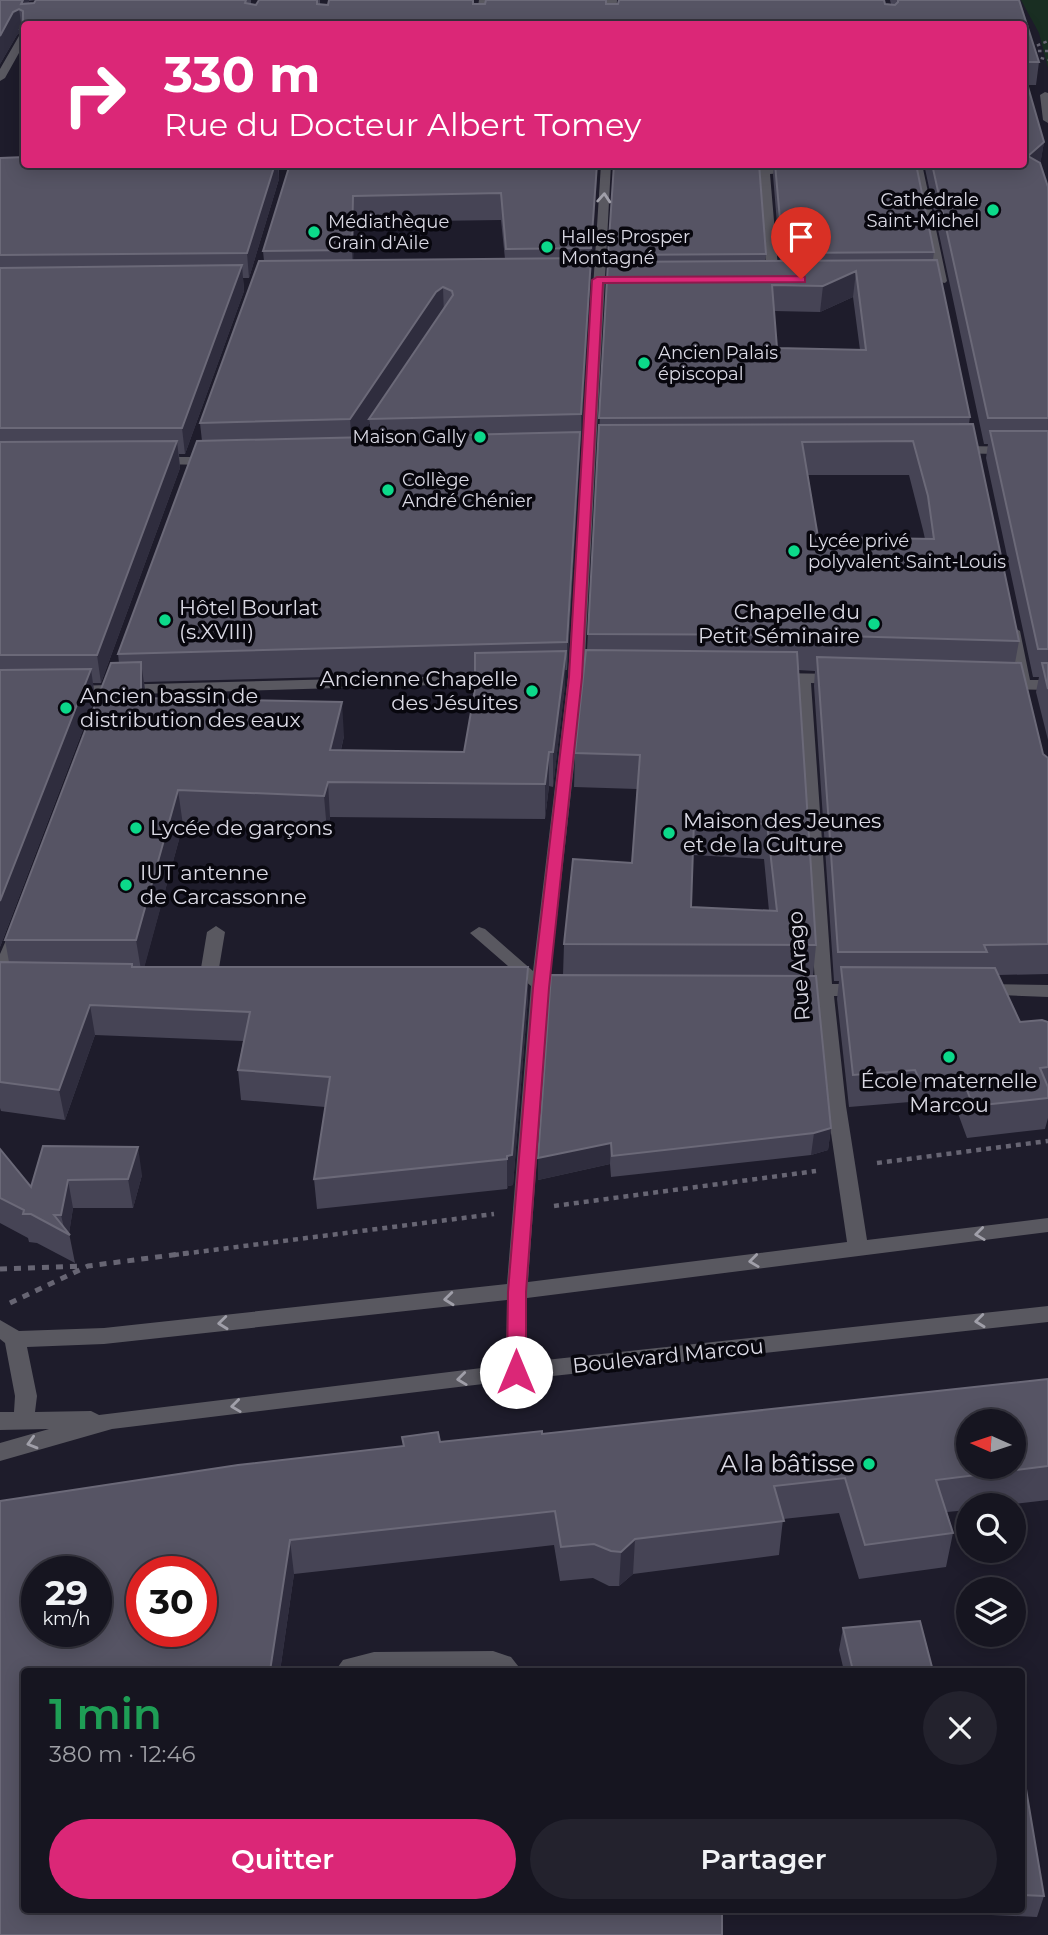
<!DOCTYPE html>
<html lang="fr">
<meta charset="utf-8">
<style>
:root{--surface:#161520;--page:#23222d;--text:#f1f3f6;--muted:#9e9fa5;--line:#35343e;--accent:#db2777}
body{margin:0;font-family:Montserrat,sans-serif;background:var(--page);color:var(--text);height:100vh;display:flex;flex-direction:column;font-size:26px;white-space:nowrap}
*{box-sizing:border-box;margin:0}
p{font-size:23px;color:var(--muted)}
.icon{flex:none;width:38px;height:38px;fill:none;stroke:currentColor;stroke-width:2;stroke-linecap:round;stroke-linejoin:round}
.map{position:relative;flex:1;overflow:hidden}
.sheet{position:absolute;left:21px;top:1668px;width:1004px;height:245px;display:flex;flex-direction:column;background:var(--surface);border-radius:7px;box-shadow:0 4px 18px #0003,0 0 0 2px var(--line)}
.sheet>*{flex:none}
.hud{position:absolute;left:21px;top:21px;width:1006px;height:147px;border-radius:7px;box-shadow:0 4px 18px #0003,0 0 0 2px var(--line);background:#db2777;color:#fff;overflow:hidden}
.needle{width:46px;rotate:273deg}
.buttons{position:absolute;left:956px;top:1409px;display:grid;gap:14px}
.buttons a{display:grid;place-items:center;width:70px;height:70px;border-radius:50%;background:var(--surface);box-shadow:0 4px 18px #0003,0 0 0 2px var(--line);font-size:35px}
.speed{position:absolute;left:21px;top:1556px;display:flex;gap:14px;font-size:35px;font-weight:700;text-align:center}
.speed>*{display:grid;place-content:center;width:91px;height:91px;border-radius:50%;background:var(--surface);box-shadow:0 4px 18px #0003,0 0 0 2px var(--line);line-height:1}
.speed small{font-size:18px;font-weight:400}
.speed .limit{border:10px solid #d22;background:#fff;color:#111}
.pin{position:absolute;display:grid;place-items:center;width:60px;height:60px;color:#fff;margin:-72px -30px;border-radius:50% 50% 50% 0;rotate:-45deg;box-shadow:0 0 7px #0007}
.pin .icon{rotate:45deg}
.me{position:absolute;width:77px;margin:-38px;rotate:0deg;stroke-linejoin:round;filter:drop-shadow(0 0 5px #0008)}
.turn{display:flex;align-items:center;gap:24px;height:147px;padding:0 28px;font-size:32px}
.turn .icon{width:91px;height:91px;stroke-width:2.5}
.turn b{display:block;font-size:49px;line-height:60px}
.round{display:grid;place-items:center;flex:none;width:74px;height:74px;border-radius:37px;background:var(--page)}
.headline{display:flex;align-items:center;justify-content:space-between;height:119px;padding:0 28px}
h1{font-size:42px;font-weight:600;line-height:52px;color:#1e9e55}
.primary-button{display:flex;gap:14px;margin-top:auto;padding:14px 28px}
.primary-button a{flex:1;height:80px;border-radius:42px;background:var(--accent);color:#fff;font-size:28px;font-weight:600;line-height:80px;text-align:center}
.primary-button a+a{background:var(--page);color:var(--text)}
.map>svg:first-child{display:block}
</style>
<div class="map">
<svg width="1048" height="1935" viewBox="0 0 1048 1935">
<rect width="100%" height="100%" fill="#1e1c2b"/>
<path fill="#192e22" d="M1021,0H1048V68L1039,33Z"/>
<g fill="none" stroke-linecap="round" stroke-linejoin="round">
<path stroke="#676573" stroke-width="2.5" stroke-dasharray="3.5 3.5" stroke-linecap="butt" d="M1024,51L1048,41
M1031,51H1048
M1034,56L1048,60"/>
<path stroke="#676573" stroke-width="4.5" stroke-dasharray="5 5" stroke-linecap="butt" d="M877,1163L1048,1141
M554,1206L816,1171
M174,1255L494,1214"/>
<path stroke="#676573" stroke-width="5" stroke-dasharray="7 7" stroke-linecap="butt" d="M0,1269L83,1266
M10,1303L88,1266L188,1253"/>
<path fill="#595860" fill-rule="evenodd" d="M479,0H489L484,24H475Z
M607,0H617L616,24H607Z
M24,33V44L5,78L0,81V69L19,36Z
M1045,92L1048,93V123L1043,120L1040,95Z
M601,164H611L584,677L549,988L528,1282L847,1242L827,1106L816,995H796L787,989L796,983H815L796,683L772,681L769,678L772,675L777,673L836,674L844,679L836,684L811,683L832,984H863L872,990L863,996H834L846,1106L867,1240L1048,1218V1232L527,1298V1362L1048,1306V1322L516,1380L112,1429L0,1461V1443L49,1429L0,1430V1412H14L15,1396L5,1343L0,1339V1320L19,1331L104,1328L507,1284L531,986L470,933L479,927L485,929L533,971L568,677ZM507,1300L506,1365L99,1415L91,1411L35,1412L37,1396L27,1347L104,1344Z
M912,164H922L947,281L945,283L935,281Z
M795,167L800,170L799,172L770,174L779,279L773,282L767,279L759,174H736L731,171L736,168Z
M957,446L1048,447V455L952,453L950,450Z
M156,457H212L219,461L212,465L151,464L149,461Z
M1013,627L1020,631L1030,680H1048V690L1004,689L996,684L1004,679L1015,680L1006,631Z
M497,675L505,680L502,683L70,696L62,691L70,686Z
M216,926L225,932L216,986L207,992L198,986L207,932Z
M16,929L25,935L9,977L0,983V954L10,931Z
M982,984L1048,985V997L976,994L973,990Z
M493,1651L511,1657L522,1671H335L343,1660L374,1652Z"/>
</g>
<path fill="#464455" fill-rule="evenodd" d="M0,0H324H320V4L328,5L891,4L890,0H1019L1039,62L1036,85H1027L1044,142L1040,164L1048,187V740L1036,692L1039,677H1033L986,458L988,444H984L924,164H1024V24H24V52L23,51L20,32L17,35L0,64ZM36,0L34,3L29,4V1ZM251,0H259L256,5L251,4Z
M0,158L24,164H284L282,167H279V179L249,278H243L244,291L185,454H179L180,468L101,683H93L95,698L0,947Z
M290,164H597L567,670H565V685L553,787L549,786L545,819L330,817L327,831L183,825L144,967L528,997L513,1185L508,1186L507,1189L317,1209L314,1179L325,1107L241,1100L238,1070L243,1041L95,1035L65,1120L1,1111L0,1108V962H9L5,940L119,663L118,654L202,441L200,423L264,261L263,251ZM501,220L505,259L353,260L354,222ZM370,423V437H360ZM475,673V689L464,752L341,750L344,736L146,698L144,682Z
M614,164L766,254L765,261H780L773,175L774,164H916L934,252L933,260L970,417L969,424L1019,641L1015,663L1043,754L1048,758V974L998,975L1020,1022H1048V1118L1045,1129L967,1138L956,1108L914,1112L910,1102L849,1107L837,999L839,981H834L814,686L815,671L798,670L816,945L813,976L831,1128L828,1150L811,1155L611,1177L610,1164L538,1180V1158L563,975L564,944L632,863L637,789L574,787L575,753L587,650ZM853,297L860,350L777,348L774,311L820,312ZM808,475H909L923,530L925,539L818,537ZM693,855L764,859L769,911L691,907Z
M43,1146L142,1175L133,1208H73L69,1233L75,1263L37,1243L29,1242L28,1238L0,1223V1149L31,1187Z
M1048,1379V1500L1005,1505H968V1510L947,1512L953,1533L946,1567L859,1579L839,1513L783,1519L779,1555L633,1574L619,1586H609L593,1578L560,1581L554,1545L294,1574L280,1671H24L0,1935V1501L403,1446L402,1437L440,1442L542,1434Z
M843,1628L933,1671H844L839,1650Z
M1022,1789L1044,1896L1037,1917L948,1913L947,1909H1022Z"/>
<path fill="#2f2d3e" d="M23,0H29L30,12L23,11L21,4Z
M19,9L22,29H20V32L17,35L0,64V36L13,12Z
M1044,142L1040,166L1028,156Z
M275,164H278L279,179L249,278L247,253Z
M597,164V177L591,275V248Z
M353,196L354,222L353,278L352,250Z
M591,258L590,288L581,445V414Z
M242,265L244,291L185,454L182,428Z
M856,271L853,297L820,312L823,286Z
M443,287L444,317L369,419L370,423L352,450L350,419L436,292Z
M580,432L579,459L567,670V642Z
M177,441L180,468L101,683L97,655Z
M566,651L565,685L553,787V752Z
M141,662L146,697V732L141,698Z
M91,669L95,698L0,947V901Z
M342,702L344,736L333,782L330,750Z
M549,752V786L545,819V784Z
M328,782L330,817L327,831L324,796Z
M178,790L183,825L142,976L136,940Z
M528,967V997L513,1185L508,1186L507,1189V1156Z
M90,1005L95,1035L65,1120L59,1090Z
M831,1128L828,1150L811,1155L814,1133Z
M611,1143L610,1164L538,1180V1158Z
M138,1147L142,1175L133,1208L128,1179Z
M68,1180L73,1208L69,1234L65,1232L61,1215Z
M635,1539L633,1574L619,1586L621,1552Z
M290,1540L294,1574L280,1671H270Z"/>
<path fill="#565464" stroke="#6b6978" stroke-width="2" fill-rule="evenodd" d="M0,0H23L21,4L34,3L36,0H246L245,3L256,5L259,0H317V4L328,5L329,0H473V4H485L486,0H606V4H618L619,0H884L885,4L895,5L898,2V0H1019L1039,62H1024V24H24V30L20,29L23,22V11L19,9L13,12L0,36Z
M1024,73L1044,142L1028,156L1040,163L1048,187V418H988L932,164H1024Z
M24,157V164H275L247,253L0,255V158Z
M290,164H597L591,248L506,249L501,193L353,196L352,250L263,251Z
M614,164H759L766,254L608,255Z
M775,164H916L934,252L783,253Z
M591,258L581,414L369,419L453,295L452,291L443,287L436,292L350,419L200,423L259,261Z
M937,260L970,417L599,418L608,262ZM856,271L866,350L777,348L772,285L823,286Z
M242,265L182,428H0V268Z
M973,424L1019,641L807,635L588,634L599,425ZM913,441L928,496L934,539L818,537L802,442Z
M990,431H1048V649H1038Z
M580,432L567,642L118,654L197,441Z
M177,441L97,655H0V442Z
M586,650L797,652L816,945L564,944L573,859L632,863L640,755L575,753ZM694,820L767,824L777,911L691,907Z
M566,651L553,752H549L545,784L328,782L324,796L178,790L136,940H5L111,663L141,662V698L342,702L330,750L464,752L475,689V653Z
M817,657L1021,663L1043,754L1048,758V944L984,945L987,952H838Z
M1042,663H1048V689Z
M91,669L0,901V670Z
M0,962L132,964V967H528L512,1155L507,1156V1159L314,1179L330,1077L238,1070L250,1012L90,1005L59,1090L0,1082Z
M841,967L995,968L1020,1022L1042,1020L1048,1022V1067L1040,1068L1048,1087V1098L973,1106L962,1077L920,1081L915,1070L853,1075Z
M551,975L816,976L831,1128L814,1133L612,1156L611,1143L538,1158Z
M43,1146L138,1147L128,1179L68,1180L61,1215H54L70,1235L31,1214H23L24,1210L0,1198V1149L31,1187Z
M1048,1379V1466L936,1480L953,1533L865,1545L845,1478L774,1486L784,1521L635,1539L621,1552L611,1551L594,1544L561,1547L555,1511L290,1540L270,1671H24V1909H722V1935H0V1501L238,1465L404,1446L402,1437L438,1432L440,1442L542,1431V1434ZM968,1421H1013V1466H968ZM37,1572H96V1631H37ZM142,1572H201V1631H142Z
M920,1621L933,1671H853L843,1628Z
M1022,1789H1026L1044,1896L1022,1895Z"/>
<defs><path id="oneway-chevron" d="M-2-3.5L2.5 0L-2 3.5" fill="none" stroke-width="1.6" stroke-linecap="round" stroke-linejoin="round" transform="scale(1.75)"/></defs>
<g stroke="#a09fa9">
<use href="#oneway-chevron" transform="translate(604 198) rotate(-86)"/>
<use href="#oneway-chevron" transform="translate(980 1234) rotate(173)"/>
<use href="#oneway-chevron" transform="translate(754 1261) rotate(173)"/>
<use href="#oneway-chevron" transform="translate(449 1299) rotate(174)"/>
<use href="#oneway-chevron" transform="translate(980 1321) rotate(174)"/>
<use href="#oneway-chevron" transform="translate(223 1323) rotate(174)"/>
<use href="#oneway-chevron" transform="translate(462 1379) rotate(173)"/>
<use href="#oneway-chevron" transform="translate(236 1406) rotate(173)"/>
<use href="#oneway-chevron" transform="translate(32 1443) rotate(164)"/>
</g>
<path fill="#db2777" stroke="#8e194d" stroke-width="2" d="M801,276L805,277V282L603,283L582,677L549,988L526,1292V1372L523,1378L516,1380L510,1378L507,1372L508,1292L533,988L569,677L592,280L597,277Z"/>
<g fill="#0cd98a" stroke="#08070e" stroke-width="2.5">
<circle cx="993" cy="210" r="7"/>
<circle cx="314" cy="232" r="7"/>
<circle cx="547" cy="247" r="7"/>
<circle cx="644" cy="363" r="7"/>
<circle cx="480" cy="437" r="7"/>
<circle cx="388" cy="490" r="7"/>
<circle cx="794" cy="551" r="7"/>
<circle cx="165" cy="620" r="7"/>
<circle cx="874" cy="624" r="7"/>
<circle cx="532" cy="691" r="7"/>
<circle cx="66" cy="708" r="7"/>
<circle cx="136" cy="828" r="7"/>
<circle cx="669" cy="833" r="7"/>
<circle cx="126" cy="885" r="7"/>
<circle cx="949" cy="1057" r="7"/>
<circle cx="869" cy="1464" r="7"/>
</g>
<g text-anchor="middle" stroke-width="7" stroke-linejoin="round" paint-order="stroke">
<g font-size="18" fill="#dad9e4" stroke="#08070e" text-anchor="start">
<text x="979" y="206" text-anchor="end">Cathédrale<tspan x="979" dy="21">Saint-Michel</tspan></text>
<text x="328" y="228">Médiathèque<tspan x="328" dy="21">Grain d'Aile</tspan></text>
<text x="561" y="243">Halles Prosper<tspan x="561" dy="21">Montagné</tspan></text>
<text x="658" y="359">Ancien Palais<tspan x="658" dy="21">épiscopal</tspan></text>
<text x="466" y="443" text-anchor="end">Maison Gally</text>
<text x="402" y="486">Collège<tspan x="402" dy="21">André Chénier</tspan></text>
<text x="808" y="547">Lycée privé<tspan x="808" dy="21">polyvalent Saint-Louis</tspan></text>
</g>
<g font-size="21" fill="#dad9e4" stroke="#08070e" text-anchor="start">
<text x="179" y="615">Hôtel Bourlat<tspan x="179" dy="24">(s.XVIII)</tspan></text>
<text x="860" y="619" text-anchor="end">Chapelle du<tspan x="860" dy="24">Petit Séminaire</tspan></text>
<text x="518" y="686" text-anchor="end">Ancienne Chapelle<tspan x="518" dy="24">des Jésuites</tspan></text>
<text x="80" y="703">Ancien bassin de<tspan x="80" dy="24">distribution des eaux</tspan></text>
<text x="683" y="828">Maison des Jeunes<tspan x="683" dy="24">et de la Culture</tspan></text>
<text x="150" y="835">Lycée de garçons</text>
<text x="140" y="880">IUT antenne<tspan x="140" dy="24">de Carcassonne</tspan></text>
<text x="949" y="1088" text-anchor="middle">École maternelle<tspan x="949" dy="24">Marcou</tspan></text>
</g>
<g font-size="21" fill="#dad9e4" stroke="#08070e">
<text transform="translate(799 966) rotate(-94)" y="7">Rue Arago</text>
<text transform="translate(668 1356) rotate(-6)" y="7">Boulevard Marcou</text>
</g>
<g font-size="24" fill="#dad9e4" stroke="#08070e" text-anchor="end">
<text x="855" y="1472">A la bâtisse</text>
</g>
</g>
</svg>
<div class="buttons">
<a><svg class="needle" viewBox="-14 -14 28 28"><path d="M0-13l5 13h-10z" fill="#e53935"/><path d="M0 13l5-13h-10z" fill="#9e9fa5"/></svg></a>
<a><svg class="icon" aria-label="search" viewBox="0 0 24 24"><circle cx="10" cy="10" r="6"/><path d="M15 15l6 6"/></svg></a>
<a><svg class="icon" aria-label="layers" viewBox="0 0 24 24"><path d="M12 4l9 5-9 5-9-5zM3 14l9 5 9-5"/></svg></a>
</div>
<div class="speed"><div>29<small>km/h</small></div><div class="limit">30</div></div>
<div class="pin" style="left:801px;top:279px;background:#d93025"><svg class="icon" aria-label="arrive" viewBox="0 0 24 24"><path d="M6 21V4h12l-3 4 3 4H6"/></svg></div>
<svg class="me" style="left:516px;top:1372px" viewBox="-20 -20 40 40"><circle r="19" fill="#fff"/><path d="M0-13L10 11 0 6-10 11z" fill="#db2777"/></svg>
<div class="hud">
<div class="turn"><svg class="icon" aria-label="right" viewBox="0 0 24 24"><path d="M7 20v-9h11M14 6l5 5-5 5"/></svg><div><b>330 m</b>Rue du Docteur Albert Tomey</div></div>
</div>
<section class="sheet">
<div class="headline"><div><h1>1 min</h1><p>380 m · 12:46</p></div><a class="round"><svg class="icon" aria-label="close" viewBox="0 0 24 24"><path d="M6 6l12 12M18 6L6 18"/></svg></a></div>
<div class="primary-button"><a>Quitter</a><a>Partager</a></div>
</section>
</div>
